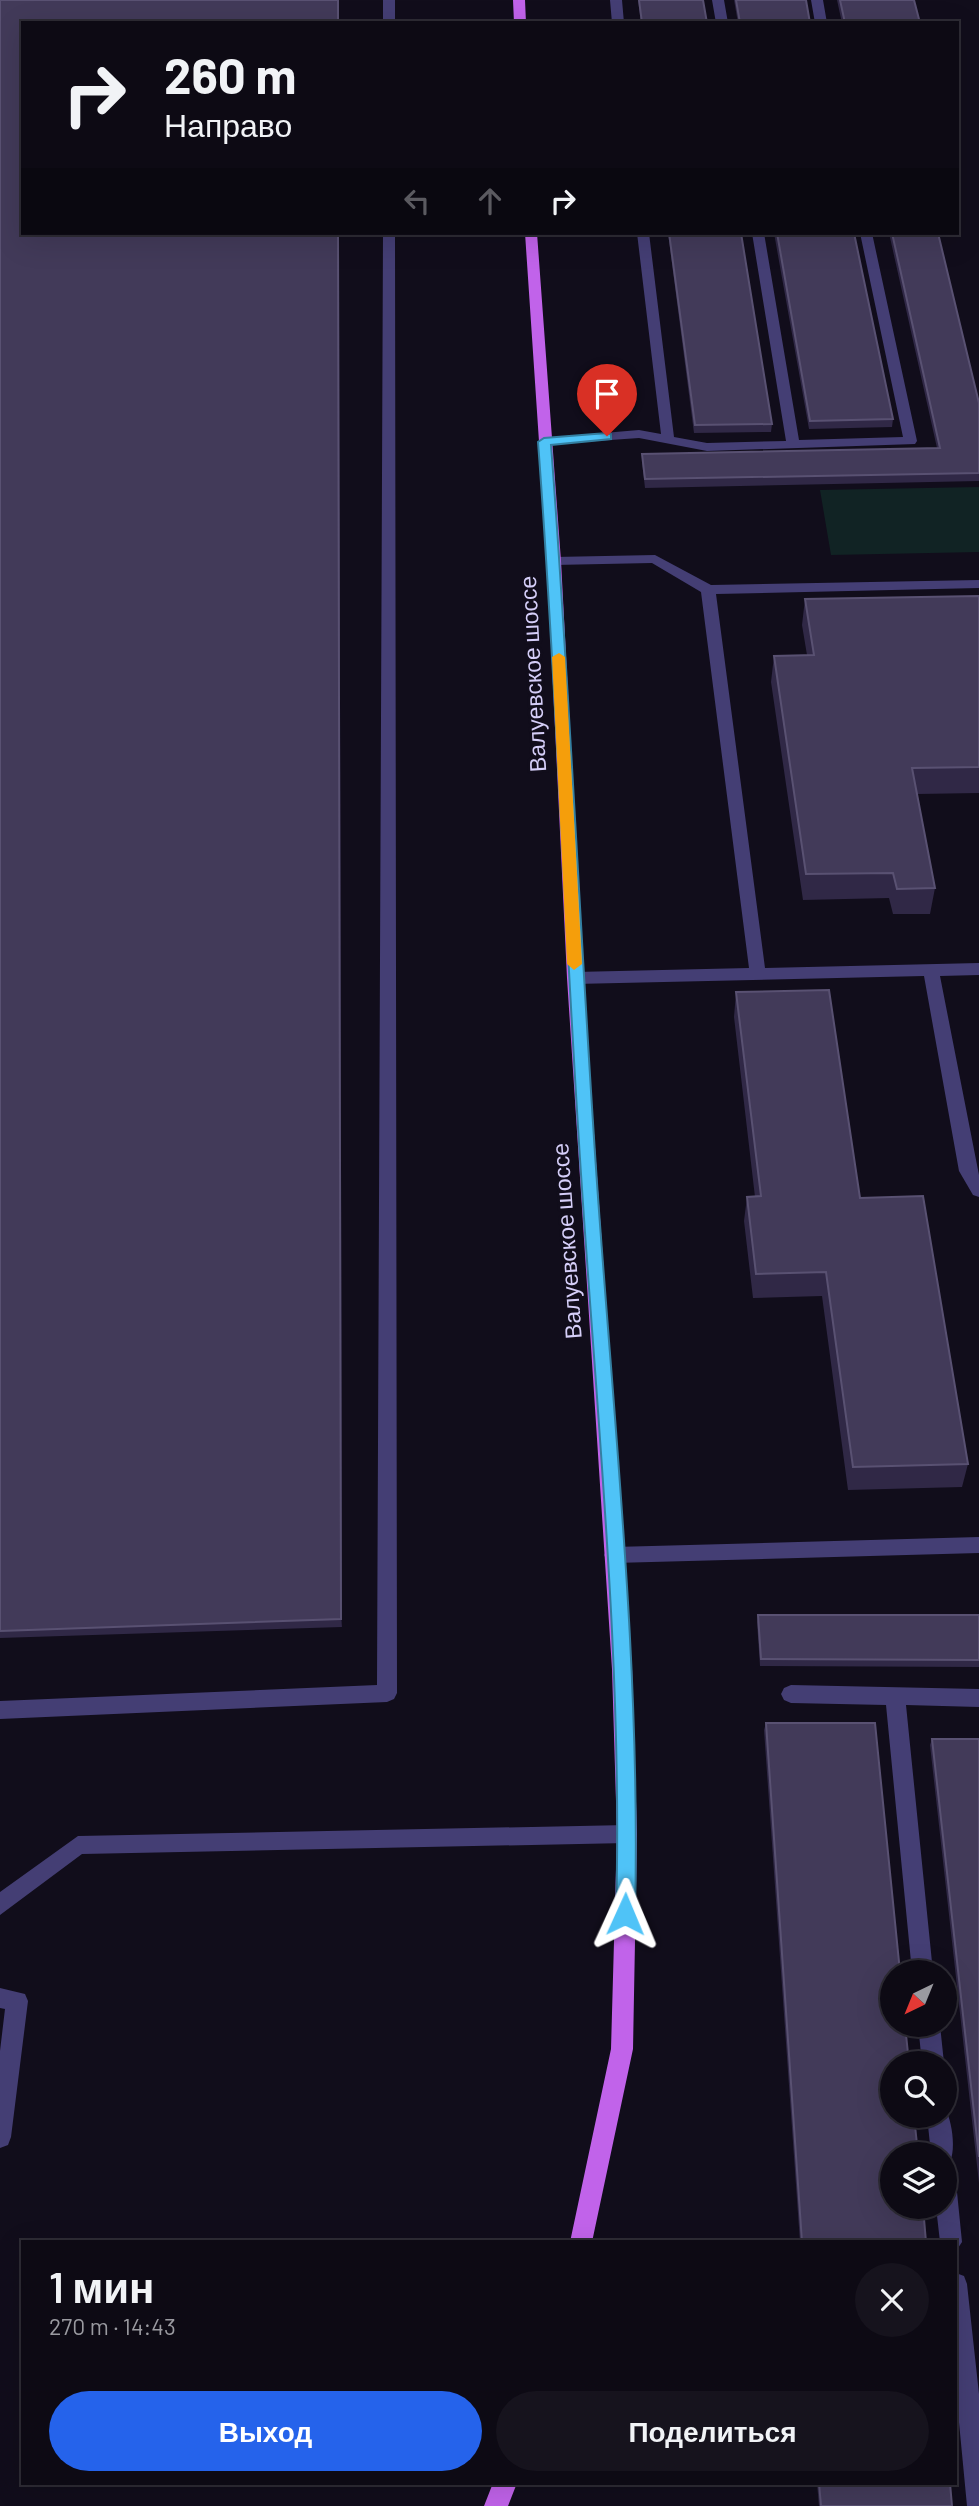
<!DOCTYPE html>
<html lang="ru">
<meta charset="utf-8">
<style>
:root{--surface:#0d0a14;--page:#16131d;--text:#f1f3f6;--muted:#9a9aa0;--line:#2d2b34;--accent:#2563eb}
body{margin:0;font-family:Barlow,sans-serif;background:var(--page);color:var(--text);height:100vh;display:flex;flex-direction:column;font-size:26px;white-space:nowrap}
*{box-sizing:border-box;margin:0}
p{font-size:23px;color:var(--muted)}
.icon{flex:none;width:38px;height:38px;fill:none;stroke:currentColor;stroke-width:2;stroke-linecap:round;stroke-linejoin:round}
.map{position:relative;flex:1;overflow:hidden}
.details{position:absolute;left:21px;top:2240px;width:936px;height:245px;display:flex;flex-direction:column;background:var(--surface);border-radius:0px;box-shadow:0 7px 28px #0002,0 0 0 2px var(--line)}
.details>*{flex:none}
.banner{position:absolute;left:21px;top:21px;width:938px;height:214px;border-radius:0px;box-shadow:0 7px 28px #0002,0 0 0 2px var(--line);background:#0d0a14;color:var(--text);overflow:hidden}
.needle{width:46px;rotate:223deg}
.tools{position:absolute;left:880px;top:1960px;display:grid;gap:14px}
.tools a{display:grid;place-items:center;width:77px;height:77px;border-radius:50%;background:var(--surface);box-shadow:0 7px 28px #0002,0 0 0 2px var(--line);font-size:35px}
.pin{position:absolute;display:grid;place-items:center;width:60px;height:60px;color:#fff;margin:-72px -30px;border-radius:50% 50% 50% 0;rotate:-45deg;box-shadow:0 0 7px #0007}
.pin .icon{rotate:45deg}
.me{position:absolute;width:77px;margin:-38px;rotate:1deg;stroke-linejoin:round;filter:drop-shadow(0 0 5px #0008)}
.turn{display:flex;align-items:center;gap:24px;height:147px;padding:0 28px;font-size:32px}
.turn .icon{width:91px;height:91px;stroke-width:2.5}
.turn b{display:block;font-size:49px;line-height:60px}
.lanes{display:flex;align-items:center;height:66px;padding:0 28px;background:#0003;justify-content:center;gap:35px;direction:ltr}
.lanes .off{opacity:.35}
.round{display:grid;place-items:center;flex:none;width:74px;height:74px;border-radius:37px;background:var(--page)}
.head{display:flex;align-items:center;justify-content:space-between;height:119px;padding:0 28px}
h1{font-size:42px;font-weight:600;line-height:52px}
.primary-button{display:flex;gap:14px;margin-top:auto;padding:14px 28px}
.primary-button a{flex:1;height:80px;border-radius:42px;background:var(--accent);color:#fff;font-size:28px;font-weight:600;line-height:80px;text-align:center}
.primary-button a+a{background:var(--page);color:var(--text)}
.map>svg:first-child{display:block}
</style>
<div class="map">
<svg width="979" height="2506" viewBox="0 0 979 2506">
<rect width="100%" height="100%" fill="#110d1b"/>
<path fill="#112324" d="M979,487V552L831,555L820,490Z"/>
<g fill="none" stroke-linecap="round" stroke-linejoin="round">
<path fill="#443e74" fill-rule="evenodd" d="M383,0H395V23H383Z
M610,0H622L624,23H612Z
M712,0H724L728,23H716Z
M811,0H823L827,23H815Z
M383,233H395L397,1693L394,1699L387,1702L0,1719V1701L377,1685Z
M637,233H649L674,437L707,443L786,441L752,233H764L799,440L903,437L860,233H872L917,441L915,444L707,451L639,438L539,445V439L544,438L639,430L661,434Z
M655,555L711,585L979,580V588L716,594L765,968L979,963V975L940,976L979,1175V1197L973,1195L959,1171L924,976L575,984L567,978L575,972L749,968L701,592L652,563L554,565L547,561L554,557Z
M979,1537V1553L614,1563L607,1561L604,1555L607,1549L614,1547Z
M791,1685L979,1689V1707L906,1705L933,1972H912L886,1705L791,1703L784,1700L781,1694L784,1688Z
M627,1825L634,1827L637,1834L634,1841L627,1843L82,1854L0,1915V1892L78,1836Z
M0,1988L25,1994L28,2001L11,2137L8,2145L0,2148V2051L5,2009L0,2008Z
M918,2025H940L944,2063H922Z
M945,2108C952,2121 956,2148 950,2162L945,2164V2154H931L927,2116H945Z
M945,2171L953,2174L956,2182L962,2242L956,2251V2242H940L936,2207H945Z
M956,2273L964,2276L967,2284L979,2394V2506H967L956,2391Z"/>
<path fill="#c163ea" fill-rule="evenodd" d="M513,0H525L526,23H514Z
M525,233H537L561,561L583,978L632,1669L637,1834L633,2049L592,2242H570L611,2049L617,1834L612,1669L567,978L547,561Z
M493,2483H517L508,2506H484Z"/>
</g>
<path fill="#302846" d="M0,0L339,233L342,1627L0,1638Z
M638,0H703L707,23H641Z
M734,0H806L810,23H738Z
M837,0H914L920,23H842Z
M668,233H741L772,424L771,432L694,433Z
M774,233H854L893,419L892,427L809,429Z
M889,233H938L979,403V481L645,488L642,462V454L937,448Z
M979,596V793L917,794L935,888L930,914H893L889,898L803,900L771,682L774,656L807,655L802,625L805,599Z
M736,992L860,1198L968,1464L962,1487L848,1490L822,1296L753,1298L744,1221L747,1197H755L734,1017Z
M758,1615H979V1667L760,1666L757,1622Z
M766,1723L926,2242H800L764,1730Z
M932,1739H979V2183L930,1745Z
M817,2483H950L952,2506H819Z"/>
<path fill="#1c162d" d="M339,233L342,1627L341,1619Z"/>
<path fill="#423a59" stroke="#595172" stroke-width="2" d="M0,0H338V23H23V233H338L341,1619L0,1631Z
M639,0H703L707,23H642Z
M736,0H806L810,23H740Z
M840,0H914L920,23H845Z
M669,233H741L772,424L695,425Z
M777,233H854L893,419L810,421Z
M892,233H938L979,403V473L645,479L642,454L940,448Z
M979,596V767L912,768L935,888L897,889L893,873L806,874L774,656L814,655L805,599Z
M829,990L860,1198L923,1196L968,1464L853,1467L826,1272L756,1274L747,1197L761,1196L736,992Z
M758,1615H979V1660L761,1659Z
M766,1723H875L900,1972H892V2025H905L909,2063H892V2116H914L918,2154H892V2207H923L926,2242H802Z
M932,1739H979V2157Z
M819,2483H950L952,2506H821Z"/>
<path fill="#4fc3f7" stroke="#337fa1" stroke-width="2" d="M607,433L611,434V439L551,445C570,691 580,937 597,1183C614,1426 641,1671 635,1914L632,1921L625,1923L619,1921L616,1914C623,1673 598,1430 582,1189C565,940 557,691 538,442L544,438Z"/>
<path fill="#f59e0b" d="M559,653L565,657L582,964L574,970L567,964L552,657Z"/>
<g text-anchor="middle" stroke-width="6" stroke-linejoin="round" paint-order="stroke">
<g font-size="23" fill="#d5cef8" stroke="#110d1b">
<text transform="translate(533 674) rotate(-93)" y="8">Валуевское шоссе</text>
<text transform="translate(567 1241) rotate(-94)" y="8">Валуевское шоссе</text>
</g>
</g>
</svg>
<div class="tools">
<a><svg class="needle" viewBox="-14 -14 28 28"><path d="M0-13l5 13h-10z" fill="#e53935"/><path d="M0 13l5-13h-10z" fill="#9a9aa0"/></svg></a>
<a><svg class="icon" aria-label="search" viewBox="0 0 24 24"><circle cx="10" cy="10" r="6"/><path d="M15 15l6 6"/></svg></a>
<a><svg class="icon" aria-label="layers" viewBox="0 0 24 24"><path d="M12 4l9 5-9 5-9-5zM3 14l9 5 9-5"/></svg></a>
</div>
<div class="pin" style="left:607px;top:436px;background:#d93025"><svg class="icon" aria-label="arrive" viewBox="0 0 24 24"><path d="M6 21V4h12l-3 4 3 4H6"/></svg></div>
<svg class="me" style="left:625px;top:1914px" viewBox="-20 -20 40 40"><path d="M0-17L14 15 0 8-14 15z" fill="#4fc3f7" stroke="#fff" stroke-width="4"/></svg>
<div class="banner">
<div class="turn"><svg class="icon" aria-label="right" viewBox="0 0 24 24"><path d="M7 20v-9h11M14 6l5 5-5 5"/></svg><div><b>260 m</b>Направо</div></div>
<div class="lanes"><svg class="icon off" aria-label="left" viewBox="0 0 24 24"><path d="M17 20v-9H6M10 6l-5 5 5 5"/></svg><svg class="icon off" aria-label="ahead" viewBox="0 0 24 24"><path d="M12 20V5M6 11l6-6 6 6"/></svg><svg class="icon" aria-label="right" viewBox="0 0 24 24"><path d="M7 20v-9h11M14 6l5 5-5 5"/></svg></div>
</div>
<section class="details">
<div class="head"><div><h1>1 мин</h1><p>270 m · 14:43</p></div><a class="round"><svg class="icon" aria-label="close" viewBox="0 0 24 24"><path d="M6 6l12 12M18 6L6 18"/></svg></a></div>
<div class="primary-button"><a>Выход</a><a>Поделиться</a></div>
</section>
</div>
